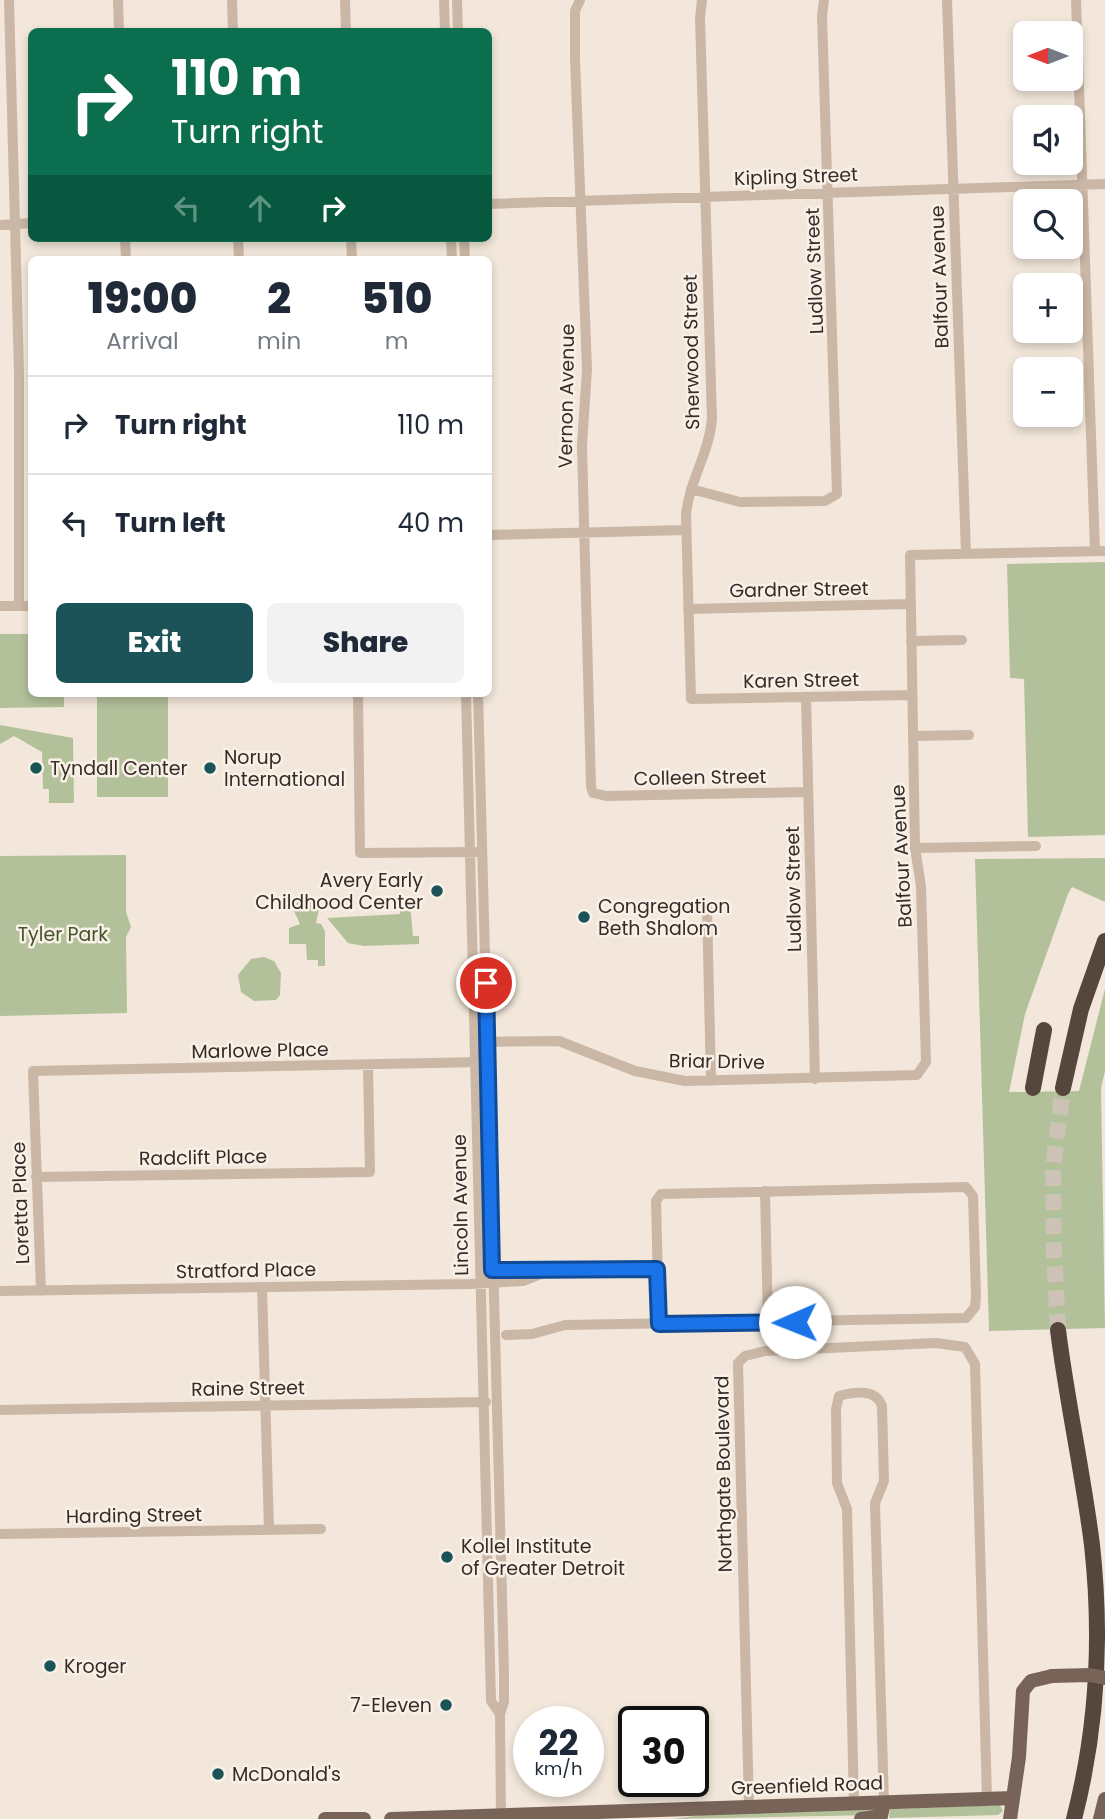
<!DOCTYPE html>
<meta charset="utf-8">
<style>
:root{--surface:#fff;--page:#f2f2f3;--text:#1f2937;--muted:#747a83;--line:#e0e1e3;--accent:#1c5358}
body{margin:0;font-family:Poppins,sans-serif;background:var(--page);color:var(--text);height:100vh;display:flex;flex-direction:column;font-size:26px;white-space:nowrap}
*{box-sizing:border-box;margin:0}
p{font-size:23px;color:var(--muted)}
.icon{flex:none;width:38px;height:38px;fill:none;stroke:currentColor;stroke-width:2;stroke-linecap:round;stroke-linejoin:round}
.map{position:relative;flex:1;overflow:hidden}
.details{position:absolute;left:28px;top:256px;width:464px;height:441px;display:flex;flex-direction:column;background:var(--surface);border-radius:10px;box-shadow:0 4px 10px #0003}
.details>*{flex:none}
.hud{position:absolute;left:28px;top:28px;width:464px;height:214px;border-radius:10px;box-shadow:0 4px 10px #0003;background:#0b6e4f;color:#fff;overflow:hidden}
.needle{width:46px;rotate:270deg}
.controls{position:absolute;left:1013px;top:21px;display:grid;gap:14px}
.controls a{display:grid;place-items:center;width:70px;height:70px;border-radius:10px;background:var(--surface);box-shadow:0 4px 10px #0003;font-size:35px}
.speed{position:absolute;left:513px;top:1706px;display:flex;gap:14px;font-size:35px;font-weight:700;text-align:center}
.speed>*{display:grid;place-content:center;width:91px;height:91px;border-radius:50%;background:var(--surface);box-shadow:0 4px 10px #0003;line-height:1}
.speed small{font-size:18px;font-weight:400}
.speed .limit{border:4px solid #111;border-radius:10px;background:#fff;color:#111}
.pin{position:absolute;display:grid;place-items:center;width:60px;height:60px;color:#fff;margin:-30px;border:4px solid #fff;border-radius:50%;box-shadow:0 2px 7px #0007}
.me{position:absolute;width:77px;margin:-38px;rotate:269deg;stroke-linejoin:round;filter:drop-shadow(0 0 5px #0008)}
.turn{display:flex;align-items:center;gap:24px;height:147px;padding:0 28px;font-size:32px}
.turn .icon{width:91px;height:91px;stroke-width:2.5}
.turn b{display:block;font-size:49px;line-height:60px}
.lanes{display:flex;align-items:center;height:66px;padding:0 28px;background:#0003;justify-content:center;gap:35px;direction:ltr}
.lanes .off{opacity:.35}
.eta{display:flex;justify-content:space-evenly;align-items:center;height:119px;text-align:center}
.eta b{font-size:42px;font-weight:800;line-height:49px}
.cta{display:flex;gap:14px;margin-top:auto;padding:14px 28px}
.cta a{flex:1;height:80px;border-radius:10px;background:var(--accent);color:#fff;font-size:28px;font-weight:800;line-height:80px;text-align:center}
.cta a+a{background:var(--page);color:var(--text)}
ul{padding:0;list-style:none}
li{display:flex;align-items:center;gap:21px;height:98px;padding:0 28px;border-top:2px solid var(--line)}
li div{flex:1}
li b{display:block;font-size:26px}
li em{font-style:normal}
.map>svg:first-child{display:block}
</style>
<div class="map">
<svg width="1105" height="1819" viewBox="0 0 1105 1819">
<rect width="100%" height="100%" fill="#f2e7da"/>
<path fill="#b3c19a" d="M1105,562V835L1028,837L1024,679L1010,678L1007,564Z
M0,634H31L32,693H64V707L0,708Z
M97,693H168V797H97Z
M0,725L73,738L74,803H49V789H43L42,752L14,736L0,744Z
M126,855V912L131,927L126,937L127,1013L0,1016V856Z
M1105,858V902L1072,887L1068,894L1025,1014L1009,1092L1079,1091L1105,989V1071L1101,1088L1105,1328L989,1331L975,859Z
M309,896L320,905L316,923L321,924L325,931V966H318V960H307L306,944H289V928L300,924L294,911L298,898Z
M401,903H410L413,936H419V944L364,946L348,943L327,918L400,914Z
M264,957L274,961L281,973L280,995L276,1000L254,1001L241,992L238,975L251,959Z
M1000,1805L1003,1811L998,1815L889,1818L890,1809Z
M874,1809V1815L673,1819L700,1815Z"/>
<g fill="none" stroke-linecap="round" stroke-linejoin="round">
<path stroke="#ccc2b6" stroke-width="16" stroke-dasharray="16 8" stroke-linecap="butt" d="M1058,1330L1054,1256L1053,1167L1063,1088"/>
<path stroke="#cab7a6" stroke-width="10" d="M9,0L19,373V606
M118,0L119,32
M232,0L233,32
M345,0L346,32
M444,0L445,32
M457,0L458,32
M580,0L575,11V59L587,369L582,446L591,787L593,793L606,796L808,792
M702,0L700,18L712,419C709,454 689,481 686,515L691,699L912,695
M947,0L966,554
M1076,0L1095,551
M488,204L1105,184
M0,225L32,223
M125,238L126,259
M238,238L239,259
M351,238L352,259
M451,238L452,259
M464,238L465,259
M691,489L740,502L825,501L837,494L822,16L824,0
M488,535L686,530
M0,606H32
M688,609L911,604
M911,641L962,640
M358,693L360,853L476,852
M466,693L491,1701L500,1714
M478,693L504,1672V1702L500,1714L501,1819
M806,697L815,1079
M913,736L969,735
M915,848L1036,846
M707,908L711,1081
M475,1042L559,1041L635,1071L685,1081L917,1075L926,1062L921,886L915,848L910,555L1105,551
M36,1177L370,1172L368,1065
M765,1191L768,1323
M487,1275L493,1270L657,1269
M262,1287L269,1530
M0,1291L471,1284L523,1281L548,1271
M41,1291L33,1071L482,1062
M506,1335L532,1334L565,1325L966,1318L975,1307L976,1296L973,1196L966,1187L661,1194L656,1201L659,1323
M0,1410L486,1402
M0,1534L321,1529
M854,1804L847,1509L837,1483L836,1409L839,1396C854,1392 876,1388 882,1406L884,1481L875,1503L884,1803
M749,1807L738,1363L745,1356L765,1351L936,1343L965,1347L975,1364L987,1799"/>
<path stroke="#786358" stroke-width="14" d="M325,1819H364
M391,1819L1013,1798
M861,1819L881,1816L884,1803
M1010,1819L1019,1757L1023,1691L1031,1681L1052,1676
M1100,1819L1105,1799"/>
<path stroke="#57463e" stroke-width="16" d="M1033,1088L1044,1030
M1063,1088L1081,1009L1105,941
M1058,1330C1067,1402 1083,1473 1092,1545C1102,1636 1097,1730 1074,1819"/>
<path stroke="#786358" stroke-width="14" d="M1052,1676L1090,1675L1105,1678"/>
</g>
<g fill="none" stroke-linecap="round" stroke-linejoin="round">
<g stroke="#114b97" stroke-width="18">
<path id="route" d="M486,983L492,1270L657,1269L659,1324L795,1322"/>
</g>
<use href="#route" stroke="#1a73e8" stroke-width="12"/>
</g>
<g fill="#1c5358" stroke="#f9f1e7" stroke-width="2.5">
<circle cx="36" cy="768" r="7"/>
<circle cx="210" cy="768" r="7"/>
<circle cx="437" cy="891" r="7"/>
<circle cx="584" cy="917" r="7"/>
<circle cx="447" cy="1557" r="7"/>
<circle cx="50" cy="1666" r="7"/>
<circle cx="446" cy="1705" r="7"/>
<circle cx="218" cy="1774" r="7"/>
</g>
<g text-anchor="middle" stroke-width="5" stroke-linejoin="round" paint-order="stroke">
<g font-size="19" fill="#362c27" stroke="#f9f1e7">
<text transform="translate(796 176) rotate(-2)" y="7">Kipling Street</text>
<text transform="translate(814 271) rotate(-92)" y="7">Ludlow Street</text>
<text transform="translate(939 277) rotate(-92)" y="7">Balfour Avenue</text>
<text transform="translate(691 352) rotate(-91)" y="7">Sherwood Street</text>
<text transform="translate(566 396) rotate(-89)" y="7">Vernon Avenue</text>
<text transform="translate(799 589) rotate(-1)" y="7">Gardner Street</text>
<text transform="translate(801 680) rotate(-1)" y="7">Karen Street</text>
<text transform="translate(700 777) rotate(-1)" y="7">Colleen Street</text>
<text transform="translate(901 856) rotate(-93)" y="7">Balfour Avenue</text>
<text transform="translate(793 889) rotate(-91)" y="7">Ludlow Street</text>
<text transform="translate(260 1050) rotate(-1)" y="7">Marlowe Place</text>
<text transform="translate(717 1061) rotate(1)" y="7">Briar Drive</text>
<text transform="translate(203 1157) rotate(-1)" y="7">Radclift Place</text>
<text transform="translate(20 1203) rotate(-92)" y="7">Loretta Place</text>
<text transform="translate(460 1205) rotate(-91)" y="7">Lincoln Avenue</text>
<text transform="translate(246 1270) rotate(-1)" y="7">Stratford Place</text>
<text transform="translate(248 1388) rotate(-1)" y="7">Raine Street</text>
<text transform="translate(723 1474) rotate(-91)" y="7">Northgate Boulevard</text>
<text transform="translate(134 1515) rotate(-1)" y="7">Harding Street</text>
<text transform="translate(807 1785) rotate(-2)" y="7">Greenfield Road</text>
</g>
<g font-size="19" fill="#362c27" stroke="#f9f1e7" text-anchor="start">
<text x="224" y="764">Norup<tspan x="224" dy="22">International</tspan></text>
<text x="50" y="775">Tyndall Center</text>
<text x="423" y="887" text-anchor="end">Avery Early<tspan x="423" dy="22">Childhood Center</tspan></text>
<text x="598" y="913">Congregation<tspan x="598" dy="22">Beth Shalom</tspan></text>
<text x="461" y="1553">Kollel Institute<tspan x="461" dy="22">of Greater Detroit</tspan></text>
<text x="64" y="1673">Kroger</text>
<text x="432" y="1712" text-anchor="end">7-Eleven</text>
<text x="232" y="1781">McDonald's</text>
</g>
<g font-size="19" fill="#44542b" stroke="#f9f1e7">
<text x="63" y="941">Tyler Park</text>
</g>
</g>
</svg>
<div class="controls">
<a><svg class="needle" viewBox="-14 -14 28 28"><path d="M0-13l5 13h-10z" fill="#e53935"/><path d="M0 13l5-13h-10z" fill="#747a83"/></svg></a>
<a><svg class="icon" aria-label="sound" viewBox="0 0 24 24"><path d="M4 9h4l5-4v14l-5-4H4zM17 9q2 3 0 6"/></svg></a>
<a><svg class="icon" aria-label="search" viewBox="0 0 24 24"><circle cx="10" cy="10" r="6"/><path d="M15 15l6 6"/></svg></a>
<a>+</a>
<a>−</a>
</div>
<div class="speed"><div>22<small>km/h</small></div><div class="limit">30</div></div>
<div class="pin" style="left:486px;top:983px;background:#d93025"><svg class="icon" aria-label="arrive" viewBox="0 0 24 24"><path d="M6 21V4h12l-3 4 3 4H6"/></svg></div>
<svg class="me" style="left:795px;top:1322px" viewBox="-20 -20 40 40"><circle r="19" fill="#fff"/><path d="M0-13L10 11 0 6-10 11z" fill="#1a73e8"/></svg>
<div class="hud">
<div class="turn"><svg class="icon" aria-label="right" viewBox="0 0 24 24"><path d="M7 20v-9h11M14 6l5 5-5 5"/></svg><div><b>110 m</b>Turn right</div></div>
<div class="lanes"><svg class="icon off" aria-label="left" viewBox="0 0 24 24"><path d="M17 20v-9H6M10 6l-5 5 5 5"/></svg><svg class="icon off" aria-label="ahead" viewBox="0 0 24 24"><path d="M12 20V5M6 11l6-6 6 6"/></svg><svg class="icon" aria-label="right" viewBox="0 0 24 24"><path d="M7 20v-9h11M14 6l5 5-5 5"/></svg></div>
</div>
<section class="details">
<div class="eta">
<div><b>19:00</b><p>Arrival</p></div>
<div><b>2</b><p>min</p></div>
<div><b>510</b><p>m</p></div>
</div>
<ul>
<li><svg class="icon" aria-label="right" viewBox="0 0 24 24"><path d="M7 20v-9h11M14 6l5 5-5 5"/></svg><div><b>Turn right</b></div><em>110 m</em></li>
<li><svg class="icon" aria-label="left" viewBox="0 0 24 24"><path d="M17 20v-9H6M10 6l-5 5 5 5"/></svg><div><b>Turn left</b></div><em>40 m</em></li>
</ul>
<div class="cta"><a>Exit</a><a>Share</a></div>
</section>
</div>
